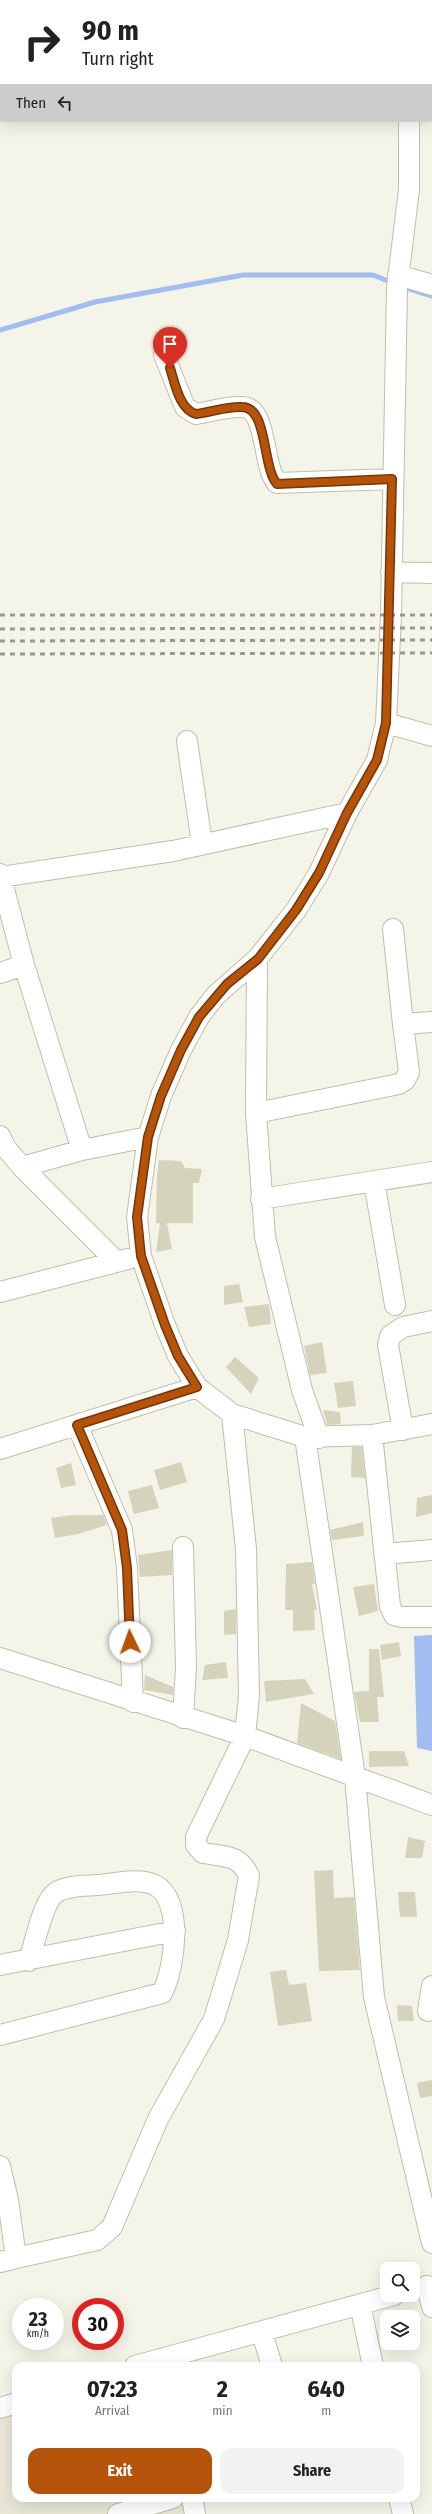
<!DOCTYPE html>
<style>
:root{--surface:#fff;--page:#f2f2f2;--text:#222;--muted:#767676;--accent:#b45309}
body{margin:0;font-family:"Fira Sans Condensed",sans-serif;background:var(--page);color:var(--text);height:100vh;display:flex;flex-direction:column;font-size:15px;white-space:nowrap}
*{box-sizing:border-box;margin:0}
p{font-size:13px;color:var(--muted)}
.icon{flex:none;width:22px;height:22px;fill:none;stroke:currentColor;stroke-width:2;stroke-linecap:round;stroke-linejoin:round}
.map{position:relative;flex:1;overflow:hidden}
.details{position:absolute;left:12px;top:2362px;width:408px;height:140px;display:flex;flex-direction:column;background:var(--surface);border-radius:12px;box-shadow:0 4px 16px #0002}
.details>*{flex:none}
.banner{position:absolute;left:0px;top:0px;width:432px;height:122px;box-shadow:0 4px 16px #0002;background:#fff;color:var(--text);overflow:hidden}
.controls{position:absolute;left:380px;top:2262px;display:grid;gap:8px}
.controls a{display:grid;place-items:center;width:40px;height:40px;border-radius:8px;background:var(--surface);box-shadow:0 4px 16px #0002;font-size:20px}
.speed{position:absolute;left:12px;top:2298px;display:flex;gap:8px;font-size:20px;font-weight:700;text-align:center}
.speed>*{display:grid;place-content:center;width:52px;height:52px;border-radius:50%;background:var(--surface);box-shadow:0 4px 16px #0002;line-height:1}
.speed small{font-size:10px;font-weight:400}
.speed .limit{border:6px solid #d22;background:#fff;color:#111}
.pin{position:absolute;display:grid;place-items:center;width:34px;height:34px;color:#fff;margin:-41px -17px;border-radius:50% 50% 50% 0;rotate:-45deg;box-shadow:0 0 4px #0007}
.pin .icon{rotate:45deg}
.me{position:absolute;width:44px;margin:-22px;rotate:357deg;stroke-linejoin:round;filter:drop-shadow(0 0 3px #0008)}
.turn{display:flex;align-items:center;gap:14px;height:84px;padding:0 16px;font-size:18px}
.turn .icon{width:52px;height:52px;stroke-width:2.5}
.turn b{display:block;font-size:28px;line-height:34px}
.then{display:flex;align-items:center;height:38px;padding:0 16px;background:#0003;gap:8px;font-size:15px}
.eta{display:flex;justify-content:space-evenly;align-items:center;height:68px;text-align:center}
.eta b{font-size:24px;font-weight:700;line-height:28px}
.cta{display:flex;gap:8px;margin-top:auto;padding:8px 16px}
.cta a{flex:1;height:46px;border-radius:12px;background:var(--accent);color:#fff;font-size:16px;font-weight:700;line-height:46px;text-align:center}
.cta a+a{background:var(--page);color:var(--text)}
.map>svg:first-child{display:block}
</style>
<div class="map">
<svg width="432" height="2514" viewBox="0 0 432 2514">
<rect width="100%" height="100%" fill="#f4f4e8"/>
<path fill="#e8e7d6" d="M16,2414V2498H187L189,2514H0V2418Z"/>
<path fill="#a3bdf2" d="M432,1635V1751L417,1748L414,1636Z"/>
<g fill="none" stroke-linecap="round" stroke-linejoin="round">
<path stroke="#a3bdf2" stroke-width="5" d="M410,289L432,296
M0,330L95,302L243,275H373L393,283"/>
</g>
<path fill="#d6d3bd" d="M159,1160L181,1161L185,1168L202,1169L199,1183H193V1223H167L172,1249L156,1252L160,1223H156L157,1175Z
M239,1284L243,1302L224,1305V1286Z
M269,1304L271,1324L249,1327L244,1307Z
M322,1342L327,1373L310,1375L304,1346Z
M235,1357L259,1378L251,1394L226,1367Z
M353,1381L356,1406L338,1408L334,1383Z
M323,1410L340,1412L341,1424L327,1425Z
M352,1447H362L365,1478L351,1477Z
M181,1462L187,1482L160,1490L154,1470Z
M71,1463L76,1485L61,1488L56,1468Z
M152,1485L159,1508L134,1514L128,1491Z
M432,1495V1513L416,1517L417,1498Z
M72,1515H103L107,1525L78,1534L55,1538L51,1518Z
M363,1522L364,1536L332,1540L330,1530Z
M172,1550V1575L140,1577L138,1555Z
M312,1562L315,1584H312L317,1610H314L315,1630L293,1631V1610H285L286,1564Z
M374,1584L378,1611L359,1616L353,1587Z
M236,1609V1634L224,1635V1611Z
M399,1642L401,1656L382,1660L380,1645Z
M369,1649H379L384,1697H377L379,1722H360L354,1692L369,1691Z
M226,1662L228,1678L202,1680L205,1665Z
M145,1675L173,1687V1695L144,1690Z
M305,1679L314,1694L266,1702L264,1681Z
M301,1703L335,1721L341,1759L297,1743Z
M369,1751H404L409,1766L369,1767Z
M408,1837L425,1841L422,1858H405Z
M333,1870L334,1898L354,1897L360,1970L319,1971L314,1871Z
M398,1892H415L417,1917H400Z
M286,1970L289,1985L306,1983L312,2021L278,2026L270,1972Z
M397,2005L412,2006L414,2021H398Z
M432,2080V2096L420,2098L417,2083Z"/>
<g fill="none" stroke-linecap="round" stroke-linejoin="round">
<g stroke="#c0bfaa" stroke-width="22">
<path id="minor" d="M404,0V1
M409,121V190L397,287L391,615L386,723L377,760L347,813L319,873L296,910L257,959L215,996L199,1017L181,1050L161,1096L148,1137L137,1217L141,1256L165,1325L178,1356L197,1387L232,1414L305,1437L355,1777L374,1997L432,2243
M398,275L432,285
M164,355L185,407L196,414C211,412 227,406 242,407C268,407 262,467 277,483L392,479
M391,572L432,573
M386,723L432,736
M187,741L202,844
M0,874L24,965L82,1150
M0,877L173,851L347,813
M393,929L403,1024
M257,959L256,1113L265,1237L302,1390L319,1438
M0,973L24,965
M256,1113L399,1084L405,1080L409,1072L403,1024L432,1022
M0,1136L5,1147L22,1167L117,1262
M22,1167L82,1150L148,1137
M374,1181L395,1305
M261,1199L432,1172
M0,1292L128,1259
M77,1425L122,1530L127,1568L133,1702
M403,1430L388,1345L390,1336L403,1327L432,1321
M372,1435L390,1606L394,1615L402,1617H432
M305,1437L372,1435L432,1424
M0,1449L197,1387
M183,1547L186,1667L183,1718
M384,1554L432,1550
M0,1658L245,1736L432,1805
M0,1965L175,1931
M428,2011L432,1986
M0,2035L162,1993C175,1969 184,1900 155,1885C139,1877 114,1884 97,1885C84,1886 63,1885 53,1895C42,1907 34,1945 29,1961
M0,2166L8,2200L0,2202
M8,2200L16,2258L97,2240L112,2227L158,2119L214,2019L238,1940L249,1876C239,1854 225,1857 203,1853L196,1845V1837L245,1736L249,1695L246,1549L232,1414
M0,2262L16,2258
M427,2286L432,2307
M360,2304L373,2366
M262,2333L272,2366
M135,2366L394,2295
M0,2408L16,2403
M192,2498L195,2514
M399,2498L403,2514
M118,2514L173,2498"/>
</g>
<use href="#minor" stroke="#fff" stroke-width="20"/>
<path stroke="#979797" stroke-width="3" stroke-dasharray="5 5" stroke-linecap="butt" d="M0,615H432
M0,629L432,628
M0,641L432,640
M0,654L432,653"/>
</g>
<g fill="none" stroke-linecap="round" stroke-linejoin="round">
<g stroke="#753606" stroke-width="10">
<path id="route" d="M130,1642L127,1568L122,1530L77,1425L197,1387L178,1356L165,1325L141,1256L137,1217L148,1137L161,1096L181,1050L199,1017L227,984L258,959L296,910L319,873L347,813L377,760L386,723L392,479L277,484C262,467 268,407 242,407C228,406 211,412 196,414C179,409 175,383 170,368"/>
</g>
<use href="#route" stroke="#b45309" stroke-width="7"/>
</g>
</svg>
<div class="controls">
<a><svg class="icon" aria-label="search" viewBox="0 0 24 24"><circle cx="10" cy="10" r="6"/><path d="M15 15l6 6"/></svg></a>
<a><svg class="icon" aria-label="layers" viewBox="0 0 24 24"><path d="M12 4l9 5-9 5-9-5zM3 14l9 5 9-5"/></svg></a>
</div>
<div class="speed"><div>23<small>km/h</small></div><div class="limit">30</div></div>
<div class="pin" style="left:170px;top:368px;background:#d93025"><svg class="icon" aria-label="arrive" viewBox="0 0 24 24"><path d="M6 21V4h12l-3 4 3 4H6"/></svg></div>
<svg class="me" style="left:130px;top:1642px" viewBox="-20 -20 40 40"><circle r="19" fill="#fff"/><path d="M0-13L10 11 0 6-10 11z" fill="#b45309"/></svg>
<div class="banner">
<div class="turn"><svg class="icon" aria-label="right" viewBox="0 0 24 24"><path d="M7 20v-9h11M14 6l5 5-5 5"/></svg><div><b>90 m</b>Turn right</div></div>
<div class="then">Then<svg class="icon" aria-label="left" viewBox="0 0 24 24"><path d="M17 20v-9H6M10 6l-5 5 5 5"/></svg></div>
</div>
<section class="details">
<div class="eta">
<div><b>07:23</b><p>Arrival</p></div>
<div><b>2</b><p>min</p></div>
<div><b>640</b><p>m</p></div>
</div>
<div class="cta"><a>Exit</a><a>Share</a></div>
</section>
</div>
